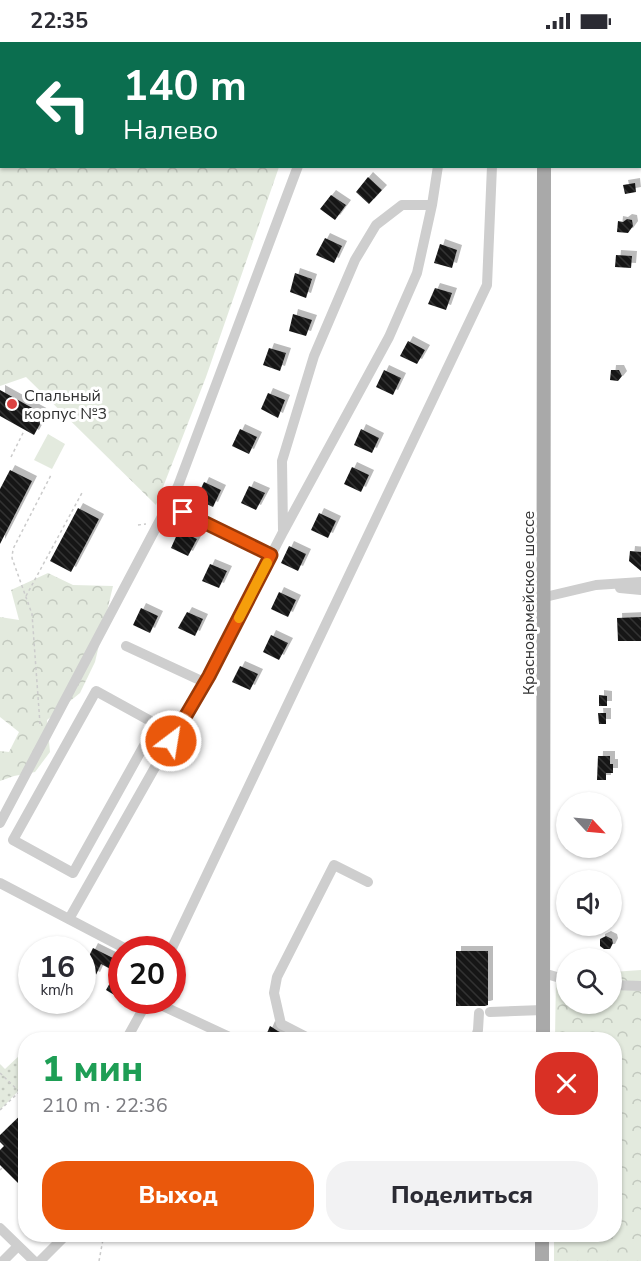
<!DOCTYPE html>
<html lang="ru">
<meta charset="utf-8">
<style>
:root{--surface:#fff;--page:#f2f2f3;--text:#2b2b33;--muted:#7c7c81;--accent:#ea580c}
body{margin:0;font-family:"Nunito Sans",sans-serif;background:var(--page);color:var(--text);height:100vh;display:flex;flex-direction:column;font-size:22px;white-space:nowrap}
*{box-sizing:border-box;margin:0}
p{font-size:20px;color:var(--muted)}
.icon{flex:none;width:33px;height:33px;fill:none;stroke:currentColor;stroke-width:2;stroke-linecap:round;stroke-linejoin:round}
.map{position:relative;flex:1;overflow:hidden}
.side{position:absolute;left:18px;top:990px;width:604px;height:210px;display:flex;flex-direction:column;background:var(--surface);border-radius:24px;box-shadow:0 2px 4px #0004}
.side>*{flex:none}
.hud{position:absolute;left:0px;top:0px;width:642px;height:126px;box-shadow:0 2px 4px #0004;background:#0b6e4f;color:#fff;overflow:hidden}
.needle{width:39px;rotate:116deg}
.controls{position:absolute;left:556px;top:750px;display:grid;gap:12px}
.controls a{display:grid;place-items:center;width:66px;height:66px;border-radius:50%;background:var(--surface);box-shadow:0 2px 4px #0004;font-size:30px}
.speed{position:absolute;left:18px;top:894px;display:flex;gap:12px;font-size:30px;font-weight:700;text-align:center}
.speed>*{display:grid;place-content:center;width:78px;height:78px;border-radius:50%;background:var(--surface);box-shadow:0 2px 4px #0004;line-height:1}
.speed small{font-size:15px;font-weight:400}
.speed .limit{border:9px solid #d22;background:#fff;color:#111}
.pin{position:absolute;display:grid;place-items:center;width:51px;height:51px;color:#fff;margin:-26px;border-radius:12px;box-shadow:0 3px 9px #0006}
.me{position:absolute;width:66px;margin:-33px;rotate:31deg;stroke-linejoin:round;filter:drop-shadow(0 0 4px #0008)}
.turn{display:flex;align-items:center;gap:21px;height:126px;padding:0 24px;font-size:27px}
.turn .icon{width:78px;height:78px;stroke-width:2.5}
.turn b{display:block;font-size:42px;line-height:51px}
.round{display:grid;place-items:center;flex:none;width:63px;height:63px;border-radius:24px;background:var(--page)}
.head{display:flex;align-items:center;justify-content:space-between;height:102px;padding:0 24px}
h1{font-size:36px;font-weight:800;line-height:45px;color:#1e9e55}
.cta{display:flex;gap:12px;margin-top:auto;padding:12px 24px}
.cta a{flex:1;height:69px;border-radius:24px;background:var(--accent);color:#fff;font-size:24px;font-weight:800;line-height:69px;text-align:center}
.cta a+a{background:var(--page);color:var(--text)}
.status{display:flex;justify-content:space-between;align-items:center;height:42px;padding:0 30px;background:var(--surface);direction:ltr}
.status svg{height:16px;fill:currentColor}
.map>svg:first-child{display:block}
</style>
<div class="status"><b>22:35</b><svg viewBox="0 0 49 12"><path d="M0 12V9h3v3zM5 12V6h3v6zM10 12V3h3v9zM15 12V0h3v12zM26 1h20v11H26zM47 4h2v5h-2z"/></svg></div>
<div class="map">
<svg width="641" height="1219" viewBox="0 0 641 1219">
<defs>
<pattern id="forest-crowns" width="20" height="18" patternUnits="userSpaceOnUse" patternTransform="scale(1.5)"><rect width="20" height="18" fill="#e3eade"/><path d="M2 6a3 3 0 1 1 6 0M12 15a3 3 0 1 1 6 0" fill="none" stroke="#c3c9bf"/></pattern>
<pattern id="garden-dots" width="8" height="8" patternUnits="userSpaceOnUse" patternTransform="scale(1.5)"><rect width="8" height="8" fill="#e3eade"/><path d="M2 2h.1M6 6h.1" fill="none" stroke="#c3c9bf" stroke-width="1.8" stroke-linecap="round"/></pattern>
<pattern id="building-back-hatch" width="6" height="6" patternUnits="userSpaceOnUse" patternTransform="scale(1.5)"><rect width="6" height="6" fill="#181818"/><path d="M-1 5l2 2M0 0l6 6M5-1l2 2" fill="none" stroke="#313131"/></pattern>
<filter id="shadow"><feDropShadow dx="5" dy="-5" stdDeviation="0" flood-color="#0004"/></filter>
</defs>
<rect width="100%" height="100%" fill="#fff"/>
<path fill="url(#forest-crowns)" d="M0,0H525L2,2V124L279,125L206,335L156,463L26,335L0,344Z
M48,531L73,543L113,544L95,620L80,651L47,678L50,710L35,730L14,734L0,739V709L9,710L19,690L0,675V575L19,578L11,548Z
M641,928V1219H554V1193L615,1192V998L555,997L556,933L567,932V962H612V930Z"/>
<path fill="#e3eade" d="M48,392L65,402L52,427L34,418Z"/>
<path fill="url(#garden-dots)" d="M19,1014L25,1021V1042L0,1068V1022L5,1027Z"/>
<path fill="url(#building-back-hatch)" filter="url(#shadow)" d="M368,135L382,148L369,162L356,150Z
M635,141L636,150L625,152L623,143Z
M331,153L346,163L335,178L320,167Z
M627,177L632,178L633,184L628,191L617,190L618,179L623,180Z
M325,196L342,204L334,221L316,213Z
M440,202L457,208L452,226L434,221Z
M616,213L632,214L631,226L615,225Z
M295,231L312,237L306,256L290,250Z
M435,246L452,251L446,268L428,262Z
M293,272L312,278L306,294L289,289Z
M408,299L425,308L417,322L400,314Z
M269,306L286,311L280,329L263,323Z
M384,328L401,336L393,353L376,345Z
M611,328H619L622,334L618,339L610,338Z
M0,348L45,373L34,393L0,374Z
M268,351L285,358L278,376L261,367Z
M240,387L257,395L249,412L232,404Z
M361,387L379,396L372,411L354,403Z
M352,425L369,433L361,450L344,442Z
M10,428L32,439L0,502V447Z
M204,440L221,448L213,465L196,457Z
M249,444L265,451L256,468L241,461Z
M78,466L99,477L71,530L50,519Z
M319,471L336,479L328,496L311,488Z
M179,488L197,497L188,514L171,506Z
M289,504L306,512L298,529L281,521Z
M630,509L641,510V529L629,519Z
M210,522L227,529L219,546L202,539Z
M279,550L296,558L288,575L271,567Z
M141,566L158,574L150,591L133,583Z
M187,570L203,577L195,594L178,586Z
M641,575V599H618L617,576Z
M271,593L288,601L279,618L263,610Z
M240,624L258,632L250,648L232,640Z
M599,653L607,654V664H599Z
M598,671H606V682H599Z
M598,714H610V722H613V731H606V738H597Z
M606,894L612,897L613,901L610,907H604L600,904V897Z
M93,906L121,920L122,918V944L116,954L106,948L116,930L101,922L95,935L82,928Z
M456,909H488V963L485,964H456Z
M270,984L278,989L295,998H264Z
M26,1068V1149L0,1123V1108L4,1104L0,1100V1093Z"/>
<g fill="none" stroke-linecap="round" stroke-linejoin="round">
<path stroke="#cbcbcb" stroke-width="1.5" stroke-dasharray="3 3" stroke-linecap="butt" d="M373,0L376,2
M11,415L24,389
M138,483L146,482
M26,554L83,449
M40,682L32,572L12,516L13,507L51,433
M0,1031L26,1056
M0,1068L18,1051
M0,1128L2,1126
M99,1219L104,1192"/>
<path stroke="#cecece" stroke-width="10" d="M603,2L604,0
M183,470L271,513
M283,488L282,419L314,314L355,218L376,183L402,163H432
M620,546L641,548
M545,555L596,543L641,540
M126,604L206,641
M96,649L156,682L73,831L13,798Z
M0,781L178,444L298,124
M0,841L128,908
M69,877L154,727L209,634L283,490L389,295L417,231L432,163L438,124
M171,908L487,243L492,124
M543,931L567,938
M612,943L641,944
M150,958L236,998
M490,970L543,968
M126,998L148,958
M312,998L281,982L274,951L277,935L334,823L368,840
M475,998L478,988L479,971
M0,1186L34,1219
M3,1219L18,1204
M40,1219L67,1192"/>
<path stroke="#a9a9a9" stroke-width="14" d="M546,2V0
M543,998L544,124
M542,1219V1192"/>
</g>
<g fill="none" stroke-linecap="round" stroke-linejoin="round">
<g stroke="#983908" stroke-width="15">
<path id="route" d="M171,699L209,634L271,513L183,470"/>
</g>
<use href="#route" stroke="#ea580c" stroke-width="10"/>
<path stroke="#f59e0b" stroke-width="10" d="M239,576L267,521"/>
</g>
<circle fill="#db4241" stroke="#fff" stroke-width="2" cx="12" cy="362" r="6"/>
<g text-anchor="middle" stroke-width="6" stroke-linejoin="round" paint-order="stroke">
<g font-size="16" fill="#313131" stroke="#fff" text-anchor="start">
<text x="24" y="359">Спальный<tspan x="24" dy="18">корпус №3</tspan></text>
</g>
<g font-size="16" fill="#313131" stroke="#fff">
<text transform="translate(528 561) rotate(-90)" y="6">Красноармейское шоссе</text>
</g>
</g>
</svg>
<div class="controls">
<a><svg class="needle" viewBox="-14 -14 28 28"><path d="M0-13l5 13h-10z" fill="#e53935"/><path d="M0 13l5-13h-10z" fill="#7c7c81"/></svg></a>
<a><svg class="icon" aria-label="sound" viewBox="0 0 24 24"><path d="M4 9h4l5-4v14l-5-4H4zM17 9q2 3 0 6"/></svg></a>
<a><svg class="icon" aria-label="search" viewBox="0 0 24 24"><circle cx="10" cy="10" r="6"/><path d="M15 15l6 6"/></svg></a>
</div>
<div class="speed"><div>16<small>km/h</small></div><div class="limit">20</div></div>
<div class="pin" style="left:183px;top:470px;background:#d93025"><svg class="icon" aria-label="arrive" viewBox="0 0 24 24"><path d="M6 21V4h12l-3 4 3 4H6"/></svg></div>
<svg class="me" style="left:171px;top:699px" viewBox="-20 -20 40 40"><circle r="17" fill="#ea580c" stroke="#fff" stroke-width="3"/><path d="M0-11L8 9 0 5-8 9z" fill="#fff"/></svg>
<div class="hud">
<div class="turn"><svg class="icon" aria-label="left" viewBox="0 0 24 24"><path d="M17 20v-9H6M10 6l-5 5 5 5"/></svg><div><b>140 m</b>Налево</div></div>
</div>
<section class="side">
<div class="head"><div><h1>1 мин</h1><p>210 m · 22:36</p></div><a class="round" style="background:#d93025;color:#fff"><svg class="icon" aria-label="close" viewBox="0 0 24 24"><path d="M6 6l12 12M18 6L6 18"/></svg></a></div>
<div class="cta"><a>Выход</a><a>Поделиться</a></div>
</section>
</div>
